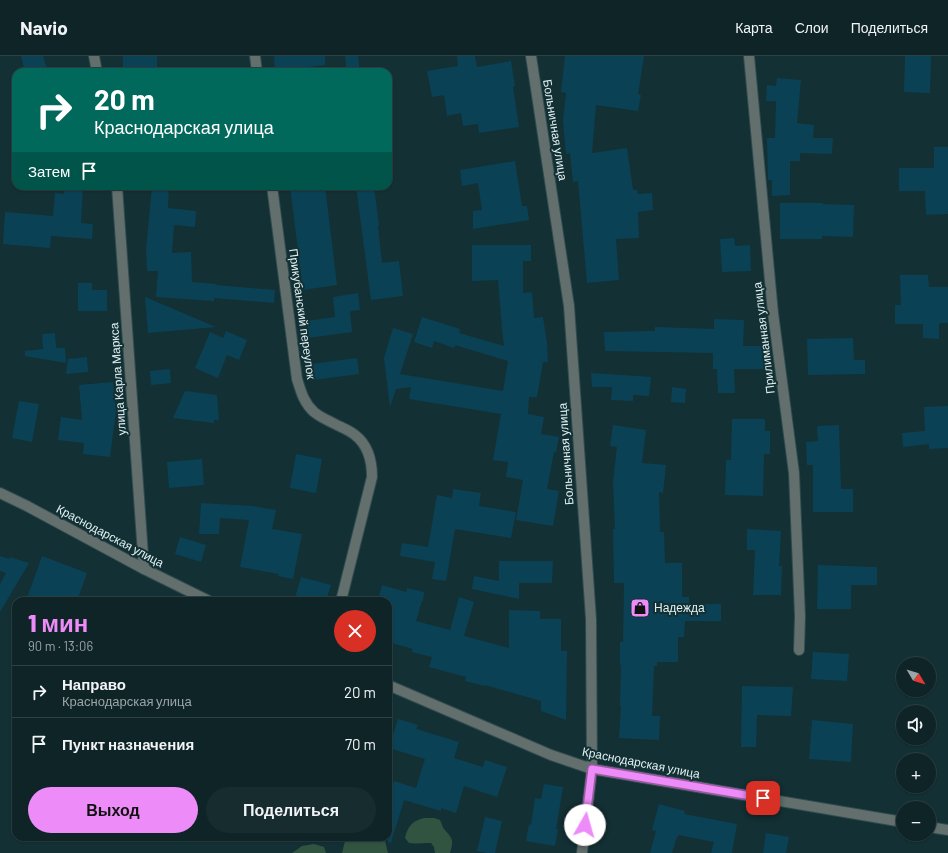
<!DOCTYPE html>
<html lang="ru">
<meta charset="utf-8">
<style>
:root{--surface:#0e2427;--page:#172c2f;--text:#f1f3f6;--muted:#9ba4a7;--line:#2e4144;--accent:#ed8cf9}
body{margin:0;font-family:Barlow,sans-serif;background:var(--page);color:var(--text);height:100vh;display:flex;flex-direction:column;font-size:15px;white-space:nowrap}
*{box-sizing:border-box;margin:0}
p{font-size:13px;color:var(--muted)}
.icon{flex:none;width:22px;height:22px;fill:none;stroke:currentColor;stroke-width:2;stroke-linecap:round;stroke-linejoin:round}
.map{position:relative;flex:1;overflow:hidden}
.drawer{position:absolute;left:12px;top:541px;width:380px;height:244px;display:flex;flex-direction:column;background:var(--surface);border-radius:12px;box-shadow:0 1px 3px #0004,0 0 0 1px var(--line)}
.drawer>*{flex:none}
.hud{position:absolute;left:12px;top:12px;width:380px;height:122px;border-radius:12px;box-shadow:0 1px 3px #0004,0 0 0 1px var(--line);background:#00695c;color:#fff;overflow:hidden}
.needle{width:26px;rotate:128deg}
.fabs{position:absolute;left:896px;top:601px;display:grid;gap:8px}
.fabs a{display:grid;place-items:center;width:40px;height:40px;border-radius:50%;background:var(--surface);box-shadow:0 1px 3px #0004,0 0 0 1px var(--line);font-size:20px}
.pin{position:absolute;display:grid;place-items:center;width:34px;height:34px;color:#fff;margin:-17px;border-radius:8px;box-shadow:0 2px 6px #0006}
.me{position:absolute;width:44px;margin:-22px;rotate:7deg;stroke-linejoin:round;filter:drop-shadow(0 0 3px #0008)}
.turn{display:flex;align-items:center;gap:14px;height:84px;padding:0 16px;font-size:18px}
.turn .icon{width:52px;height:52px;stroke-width:2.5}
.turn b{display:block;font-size:28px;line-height:34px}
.then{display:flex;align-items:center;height:38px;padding:0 16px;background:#0003;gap:8px;font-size:15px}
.round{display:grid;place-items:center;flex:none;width:42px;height:42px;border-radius:21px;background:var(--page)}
.overview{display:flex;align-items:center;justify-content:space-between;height:68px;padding:0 16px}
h1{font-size:24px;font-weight:800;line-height:30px;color:var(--accent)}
.button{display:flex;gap:8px;margin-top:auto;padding:8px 16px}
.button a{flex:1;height:46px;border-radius:24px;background:var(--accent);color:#111;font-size:16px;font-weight:800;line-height:46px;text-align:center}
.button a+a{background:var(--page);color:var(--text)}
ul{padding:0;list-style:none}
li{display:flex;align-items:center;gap:12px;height:52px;padding:0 16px;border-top:1px solid var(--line)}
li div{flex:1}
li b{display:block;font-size:15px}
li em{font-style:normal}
header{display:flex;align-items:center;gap:24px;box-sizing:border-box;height:56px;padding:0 20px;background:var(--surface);border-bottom:1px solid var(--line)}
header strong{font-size:19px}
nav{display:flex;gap:22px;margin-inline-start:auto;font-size:14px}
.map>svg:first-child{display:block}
</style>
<header>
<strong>Navio</strong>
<nav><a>Карта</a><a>Слои</a><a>Поделиться</a></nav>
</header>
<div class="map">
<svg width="948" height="797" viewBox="0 0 948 797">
<rect width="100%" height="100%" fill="#133034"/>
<path fill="#305440" d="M424,762H434L440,764C442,767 442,771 444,773C453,783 454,784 450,797H435L434,791L431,787C423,787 416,788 409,787L405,782C408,770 412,765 424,762Z
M344,781H382L385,785L388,797H342L345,785Z
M314,788L324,791L326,797H292L302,790Z"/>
<path fill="#0b4155" d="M21,0H43L48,16H25Z
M123,0H157V16H123Z
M274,0H325V9L275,15Z
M345,0H358L360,16H347Z
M457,0H475L477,11L511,5L515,30L513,31L519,71L479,77L478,68L463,70L461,57L447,60L444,39L432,41L427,15L458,10Z
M565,0H644L638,38L641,39L638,55L596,49L592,97L627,92L633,134H637L638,138L652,137L653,154L638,156L639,182L616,183L619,224L587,227L578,125L573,126L570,97L566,98L563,65L566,37L561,36Z
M905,0H931L930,37L904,36Z
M777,22L801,24L797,67L814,69L813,82H833L832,98L800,97V105H790V139L772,140V124H768L767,82H775L776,45H766L767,29L776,30Z
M934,91H948V158L926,159L925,135H899V112H934Z
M515,105L522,150H527L529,164L473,173V155L482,154L478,127L462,130L460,114Z
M65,130L83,131L81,167L93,168L92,183L51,180L50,192L3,188L5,156L53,160L55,137L64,138Z
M152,130H169L168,152L196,155L195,171L174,169L172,197L191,196L192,226L216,228V229L275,234L274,247L214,242V245L156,241L158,215H147L146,194Z
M290,130H325L337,229L303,234Z
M356,130H374L379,170H378L382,207L399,205L403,240L371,244Z
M780,147H823V148L854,149L853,181L822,180V183H780Z
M734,182L735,190L750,189L751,215L722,216L720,183Z
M472,189H531V205H523V237L532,236L534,262L543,261L547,287L548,306H543L537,341H529L528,358L544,361L541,378L559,381L556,396H554L547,433L559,435L553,470L516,464L523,424L506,421L508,406L493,404L501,358L409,343L411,331L396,333L390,351L384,302L393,272L413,278L400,318L503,335L508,305L455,289L454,292L434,285L432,292L414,286L422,261L460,273L459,277L504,290L502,273L498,224L472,225Z
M900,219H928L929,231H948V267H939V283L923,282V268H895V249H901Z
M78,227H92V234H107V255H78Z
M358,237L360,254L350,255L352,276L300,283L298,266L335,261L333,241Z
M145,241L216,271L148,277Z
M714,263L744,264L743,290H766V313H734L735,337H718L717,313H713V297L605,295L604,276L655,275V271L714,273Z
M226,275L247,284L239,304L227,299L218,322L195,312L210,276L223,282Z
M55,277L56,292H65L66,307L25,300V295L43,293L42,278Z
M853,282L854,304H865V318L808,319L807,283Z
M87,301L88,316L66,318L68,303Z
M357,302L359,318L306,325L304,309Z
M170,313L171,327L151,329L150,315Z
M591,317L651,321L649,340L633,339V345L611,344L612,331H592Z
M113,326L116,355L110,401L83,398L84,387L58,384L61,361L82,364L79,329Z
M672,331L686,333L685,347L671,346Z
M185,335L217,339L219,364H214V367L173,362Z
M19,345L39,348L32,386L12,382Z
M948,350V392L929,393V388L903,391L902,377L925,375L924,351Z
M732,363H765V375H770V398H764L763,440L725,439L726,404H731Z
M613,369L646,374L642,407L666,409L663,437L659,436L660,476H664L665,507H682V541H689V548H721V565H685L684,581H678V606H657V610H654L652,660H660L659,684L619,682L621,650H620L621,609H620V586H623L624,527H614L613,473H615L613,425L617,391L610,390Z
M839,369L841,433H853V456H813V409H807L806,386L818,385L817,370Z
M296,398L322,403L316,437L290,432Z
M202,403L204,429L169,432L167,406Z
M453,433L481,437L479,450L516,456L511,482L455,473L446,525L432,523L435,506L400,500L402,487L428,491L437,439L452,442Z
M201,447L253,450L276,454L272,473L302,478L293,523L278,520L279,518L240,511L249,464L220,462L219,478H199Z
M747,473L781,475L779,510H782L781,539H753L755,494H747Z
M180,481L206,489L201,506L175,498Z
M0,500L9,503L10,501L29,507L0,556V528L6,517L0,515Z
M42,500L87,517L77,545H26Z
M499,505H553L552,527H519V543L472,533L474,520L499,525Z
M818,509L877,511V529H851V553H817Z
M301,521L331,529L326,545H294Z
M382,529L406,536L407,532L424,536L423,545H422L416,565L450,574L459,541L474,546L464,580L509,592V554L540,555V563H561V595H567L566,664L541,655V645L485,629V630L465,625L466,621L429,611L432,601L412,596L413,593L388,586V545H378Z
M813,596L849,598L847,625L811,623Z
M742,630L793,631L791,660L757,659L756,691H741Z
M398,663L418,669L416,673L459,686L454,702L483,711L485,704L507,711L497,741L464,730L456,757L441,752V755L404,744L391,787L388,786V743L394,725L416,732L425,703L389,692Z
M812,664L853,668L851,706L809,703Z
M544,728L563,731L556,773H558L555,790L526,785L529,768L531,769L535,742L541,743Z
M659,748L685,755L684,758L737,768L732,797H711L714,786L678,779V781H677L672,797H650L656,775L652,774Z
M485,761L502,765L495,797H487L477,795Z
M766,777L789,781L786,797H763Z"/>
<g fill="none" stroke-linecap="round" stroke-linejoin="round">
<g stroke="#304b4f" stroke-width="12">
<path id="minor" d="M94,0L97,16
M255,0L257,16
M531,0L569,250L591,563L592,713L582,797
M749,0L773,257L794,417L800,560L799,594
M117,130L144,513
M272,130L297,323C301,336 304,347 314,356C320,361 327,364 333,367C340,371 349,374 355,379C368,389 372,405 372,421L341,545"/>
</g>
<g stroke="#304b4f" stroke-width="12">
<path id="tertiary" d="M0,437L27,450L144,513L209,545
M388,629L551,699L592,713L903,766
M929,771L948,774"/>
</g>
<use href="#minor" stroke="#626f6c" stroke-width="10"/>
<use href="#tertiary" stroke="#626f6c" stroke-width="10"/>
</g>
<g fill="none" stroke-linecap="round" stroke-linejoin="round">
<g stroke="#9a5ba2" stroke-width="10">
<path id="route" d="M585,769L592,713L763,742"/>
</g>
<use href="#route" stroke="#ed8cf9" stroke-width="7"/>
</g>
<defs>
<g id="shop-square" transform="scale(1)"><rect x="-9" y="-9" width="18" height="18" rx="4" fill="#ed8cf9" stroke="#133034"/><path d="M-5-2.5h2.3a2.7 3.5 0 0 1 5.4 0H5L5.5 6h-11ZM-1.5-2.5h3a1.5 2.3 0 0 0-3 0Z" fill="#111"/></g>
</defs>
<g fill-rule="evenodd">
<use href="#shop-square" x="640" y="552"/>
</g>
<g text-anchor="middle" stroke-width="4" stroke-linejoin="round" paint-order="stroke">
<g font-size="12" fill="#e1f1f3" stroke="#133034">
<text transform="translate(555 74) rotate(81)" y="4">Больничная улица</text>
<text transform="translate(302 258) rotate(82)" y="4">Прикубанский переулок</text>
<text transform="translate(764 282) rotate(-97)" y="4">Прилиманная улица</text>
<text transform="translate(118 323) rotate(-94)" y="4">улица Карла Маркса</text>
<text transform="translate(566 398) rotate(-94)" y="4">Больничная улица</text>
<text transform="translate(110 480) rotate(28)" y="4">Краснодарская улица</text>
<text transform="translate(641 707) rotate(11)" y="4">Краснодарская улица</text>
</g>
<g font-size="12" fill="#e1f1f3" stroke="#133034" text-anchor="start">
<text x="654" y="556">Надежда</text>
</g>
</g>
</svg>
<div class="fabs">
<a><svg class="needle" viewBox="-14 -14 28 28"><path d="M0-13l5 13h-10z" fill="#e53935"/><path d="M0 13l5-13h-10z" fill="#9ba4a7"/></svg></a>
<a><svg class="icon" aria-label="sound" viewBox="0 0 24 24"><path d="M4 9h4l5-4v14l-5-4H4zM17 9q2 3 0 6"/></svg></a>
<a>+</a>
<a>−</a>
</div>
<div class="pin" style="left:763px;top:742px;background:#d93025"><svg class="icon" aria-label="arrive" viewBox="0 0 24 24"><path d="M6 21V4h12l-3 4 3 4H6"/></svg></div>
<svg class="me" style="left:585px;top:769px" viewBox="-20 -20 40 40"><circle r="19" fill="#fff"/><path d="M0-13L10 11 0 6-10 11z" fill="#ed8cf9"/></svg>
<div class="hud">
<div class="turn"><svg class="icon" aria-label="right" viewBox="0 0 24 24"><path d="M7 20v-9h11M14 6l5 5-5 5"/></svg><div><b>20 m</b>Краснодарская улица</div></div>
<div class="then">Затем<svg class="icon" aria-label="arrive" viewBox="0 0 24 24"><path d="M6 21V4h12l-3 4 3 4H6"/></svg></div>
</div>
<section class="drawer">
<div class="overview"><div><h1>1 мин</h1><p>90 m · 13:06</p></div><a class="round" style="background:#d93025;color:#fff"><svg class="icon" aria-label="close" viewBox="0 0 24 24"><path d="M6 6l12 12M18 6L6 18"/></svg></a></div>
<ul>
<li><svg class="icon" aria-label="right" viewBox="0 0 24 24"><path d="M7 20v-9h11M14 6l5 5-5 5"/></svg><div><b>Направо</b><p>Краснодарская улица</p></div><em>20 m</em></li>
<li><svg class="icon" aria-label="arrive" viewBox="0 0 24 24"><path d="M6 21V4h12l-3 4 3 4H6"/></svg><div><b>Пункт назначения</b></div><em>70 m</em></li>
</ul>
<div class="button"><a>Выход</a><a>Поделиться</a></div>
</section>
</div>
